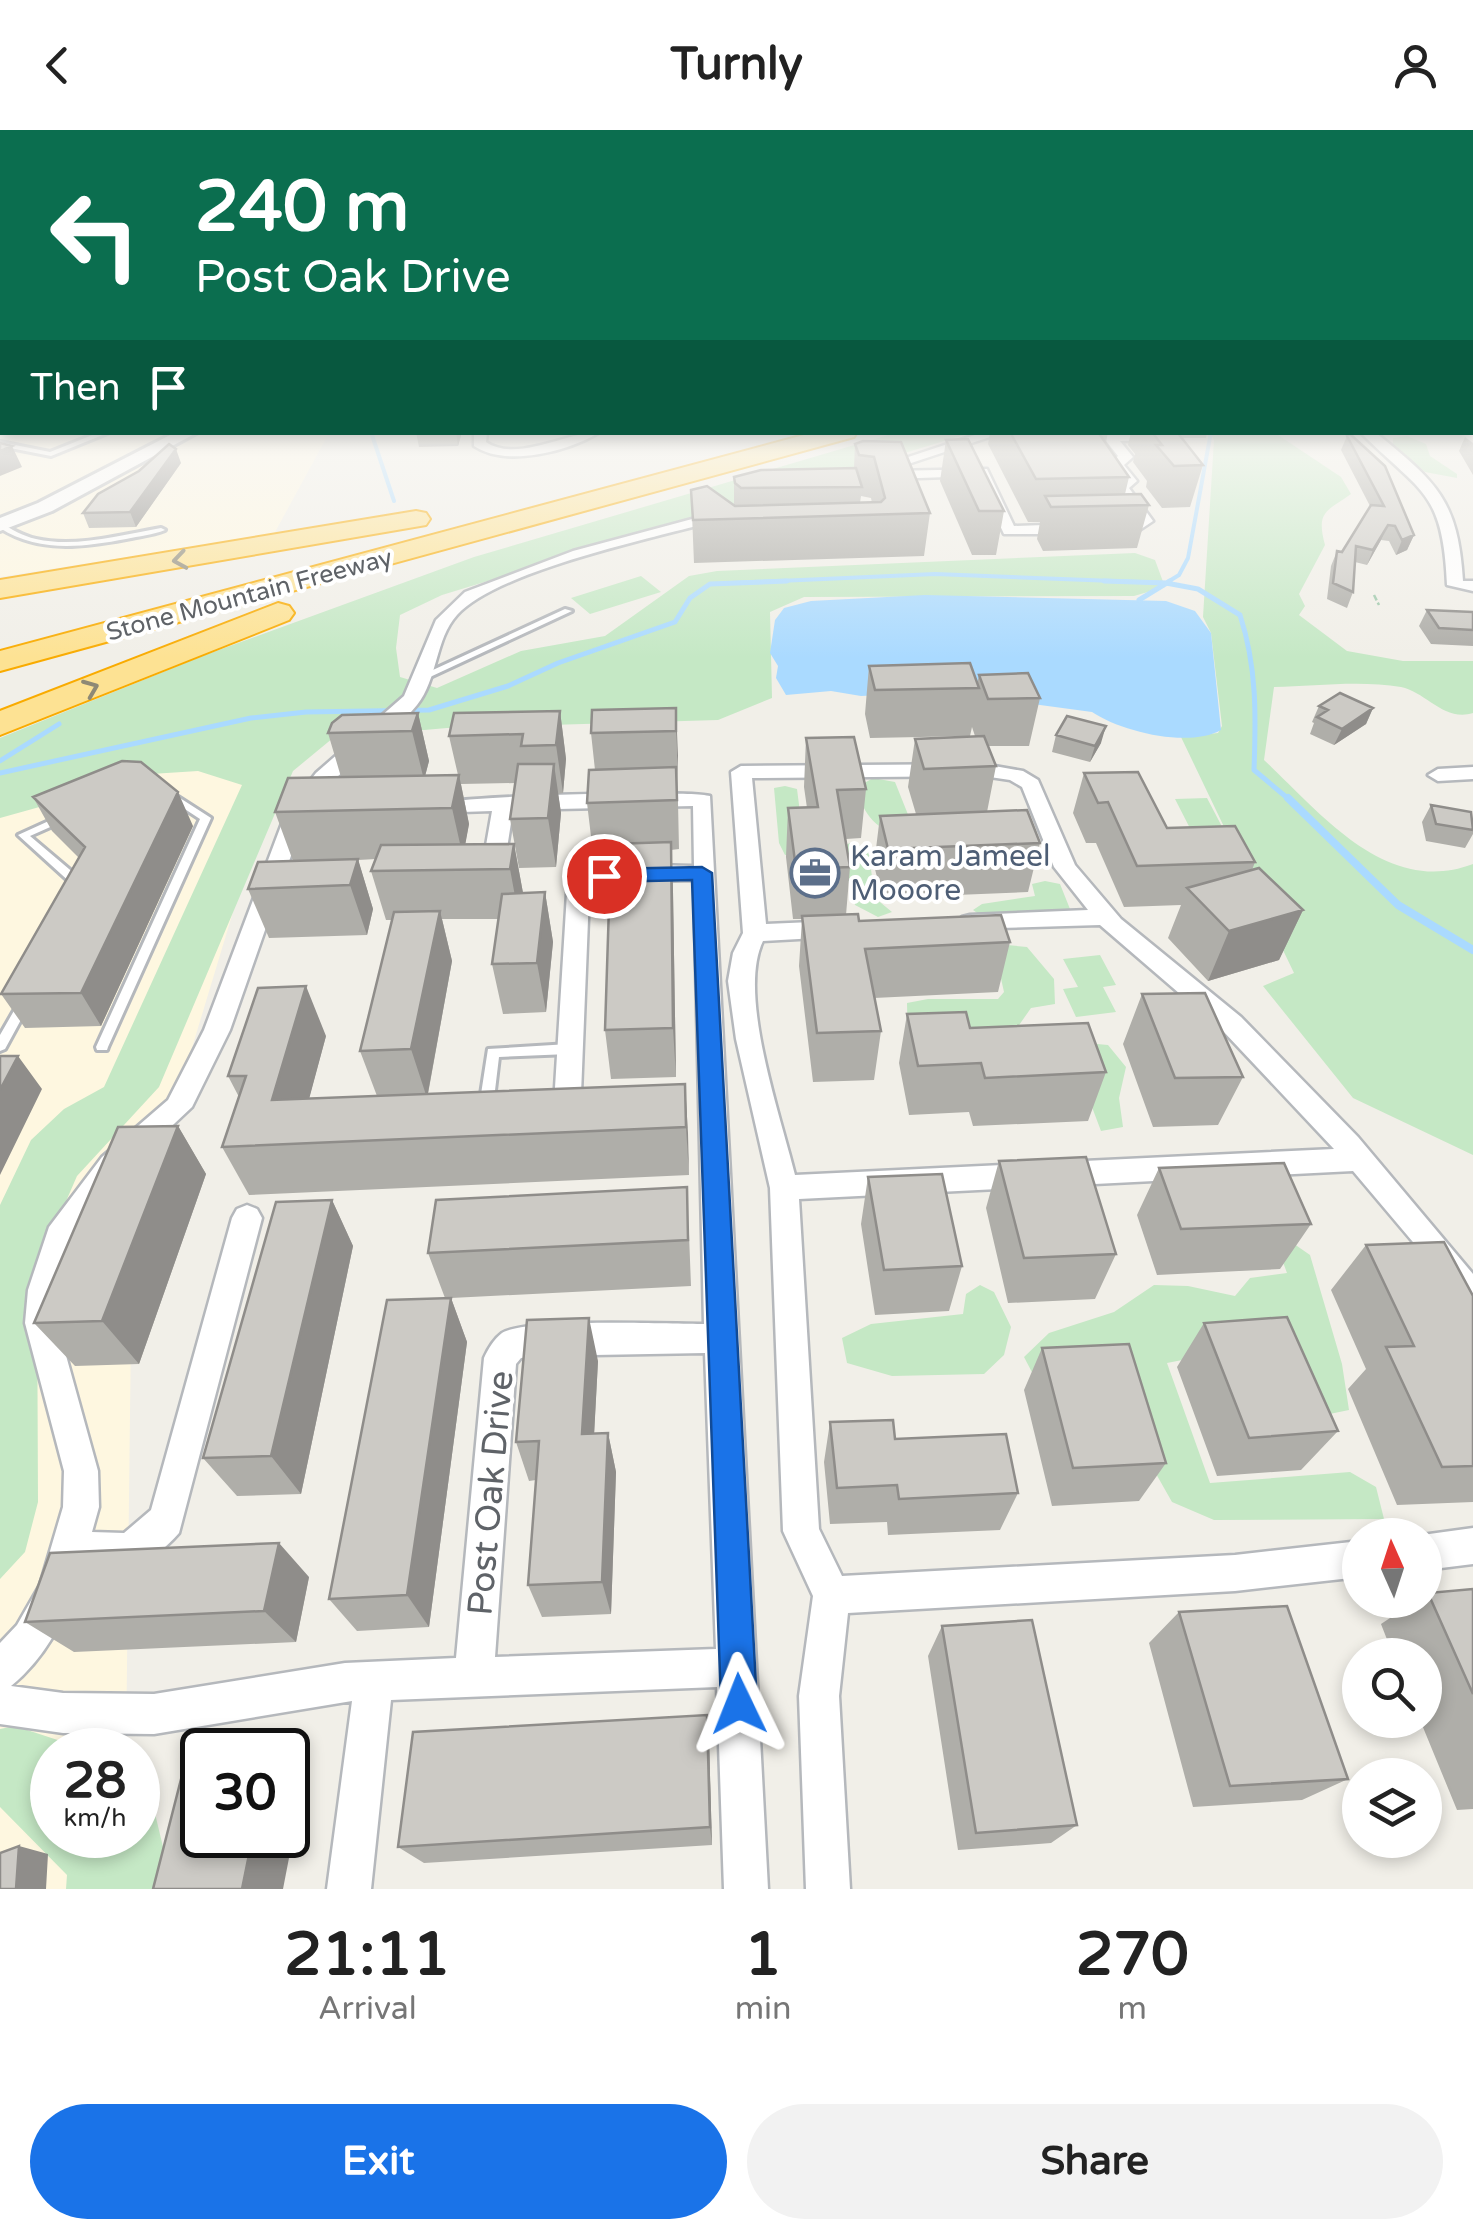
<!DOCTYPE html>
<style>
:root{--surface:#fff;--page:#f2f2f2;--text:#222;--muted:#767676;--accent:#1a73e8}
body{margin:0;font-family:"Varela Round",sans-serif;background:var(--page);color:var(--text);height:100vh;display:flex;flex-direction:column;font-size:38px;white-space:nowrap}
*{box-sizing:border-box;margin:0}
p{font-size:32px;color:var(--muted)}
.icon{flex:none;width:55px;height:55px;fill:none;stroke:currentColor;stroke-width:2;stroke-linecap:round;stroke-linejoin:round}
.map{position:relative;height:1759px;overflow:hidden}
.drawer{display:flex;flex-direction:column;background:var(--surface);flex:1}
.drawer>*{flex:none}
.banner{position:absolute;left:0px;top:0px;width:1475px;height:305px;box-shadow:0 5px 15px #0003;background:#0b6e4f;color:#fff;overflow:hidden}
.needle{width:65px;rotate:357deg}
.buttons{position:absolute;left:1342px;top:1388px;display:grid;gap:20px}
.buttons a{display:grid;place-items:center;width:100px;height:100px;border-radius:50%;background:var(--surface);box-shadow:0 5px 15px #0003;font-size:50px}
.speed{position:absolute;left:30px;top:1598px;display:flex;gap:20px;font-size:50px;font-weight:700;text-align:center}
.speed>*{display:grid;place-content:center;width:130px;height:130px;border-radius:50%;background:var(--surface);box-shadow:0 5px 15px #0003;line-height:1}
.speed small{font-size:25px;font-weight:400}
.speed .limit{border:5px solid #111;border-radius:15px;background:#fff;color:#111}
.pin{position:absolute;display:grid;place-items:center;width:85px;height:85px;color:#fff;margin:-42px;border:5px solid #fff;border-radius:50%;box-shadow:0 2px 10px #0007}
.me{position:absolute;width:110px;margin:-55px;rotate:358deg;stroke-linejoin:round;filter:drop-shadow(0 0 8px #0008)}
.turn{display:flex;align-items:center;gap:35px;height:210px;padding:0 30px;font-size:45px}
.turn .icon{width:130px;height:130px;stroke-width:2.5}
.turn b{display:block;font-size:70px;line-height:85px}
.then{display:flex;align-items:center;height:95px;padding:0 30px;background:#0003;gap:20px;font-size:38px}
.eta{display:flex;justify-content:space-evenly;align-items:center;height:170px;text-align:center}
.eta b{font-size:60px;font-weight:700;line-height:70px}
.button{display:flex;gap:20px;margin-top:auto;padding:20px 30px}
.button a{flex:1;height:115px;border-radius:60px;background:var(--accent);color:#fff;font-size:40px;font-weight:700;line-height:115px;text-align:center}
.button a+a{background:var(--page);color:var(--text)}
header{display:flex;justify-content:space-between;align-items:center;height:130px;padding:0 30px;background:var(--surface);font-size:45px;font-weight:700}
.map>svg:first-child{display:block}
</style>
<header><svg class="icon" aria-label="back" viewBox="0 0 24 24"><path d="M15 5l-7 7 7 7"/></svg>Turnly<svg class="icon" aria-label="person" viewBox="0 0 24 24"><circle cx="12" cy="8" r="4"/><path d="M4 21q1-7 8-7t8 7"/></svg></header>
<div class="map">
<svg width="1473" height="1759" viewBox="0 0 1473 1759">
<rect width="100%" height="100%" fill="#f1efe8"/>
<path fill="#fef7e0" d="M0,281L2,302L329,303L274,404L0,447Z
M0,619L276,640L132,1116L126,1620H52V1705L125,1759H0Z"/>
<path fill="#c5e8c5" d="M895,303H970L442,465L400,485L396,518L400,547L437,558L521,521L605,506L689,446L717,441L1135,423L1155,430L1165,457L1134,466L804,467L770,482L772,568L718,590L447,598L333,608L293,641L159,957L77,1046L37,1138L38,1372L25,1422L0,1449V1075L31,1010L64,979L104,957L242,655L198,641L104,647L43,676L0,688V608L205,525L474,427Z
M1210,303H1275L1341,347L1351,364C1326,382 1316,381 1325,415L1299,464L1305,476L1299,485L1347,521L1403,531H1473V583C1444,592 1426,562 1401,557C1361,550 1314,556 1274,557L1264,630C1321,683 1386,767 1473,734V1025L1353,968L1263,856L1294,843L1181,607L1218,603L1222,596L1211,503L1203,487L1214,310Z
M1407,306L1426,314L1430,326L1457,344V348L1425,342L1393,316V308Z
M641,446L661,462L590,484L571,468Z
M873,648L895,652L913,697L904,710C876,697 865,688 856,658Z
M785,656L797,659L804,714L794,724L785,725L779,713L774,658Z
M1207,668L1229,710H1196L1175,669Z
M850,713L868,718L875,768L892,782L878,787L855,775L839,718Z
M1045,751L1060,754L1072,784L983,787L973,780L982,774L1035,766L1032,754Z
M1007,815L1027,817L1054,849L1055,874L1031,878L1017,898L1064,911L1108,915L1126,937L1119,968L1123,997L1101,1001L1078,940L908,920L907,873L928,869H998L1004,862L998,835Z
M1100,825L1116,855L1103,857L1116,882L1076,887L1063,859L1078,857L1063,829Z
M1287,1109L1310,1125L1342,1234L1349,1280L1315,1287L1248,1217L1167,1233L1210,1353L1350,1342L1376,1357L1384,1389L1214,1390L1172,1372L1138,1312L1035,1248L1024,1227L1049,1203L1114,1182L1154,1155L1188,1156L1235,1166L1250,1148L1287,1143L1280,1124Z
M980,1155L994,1162L1011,1197L1004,1225L984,1244L892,1246L847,1233L842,1208L871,1194L963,1184L966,1164Z
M15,1596L88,1620H52V1705H138V1662L153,1675L173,1759H66L67,1745L0,1677V1599Z"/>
<path fill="#aadaff" d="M925,465L1166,471L1195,481L1211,503L1221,600C1189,618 1122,602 1092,582L942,562L861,566L831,561L786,565L776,548L778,536L770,523L775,490L784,478L811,471Z"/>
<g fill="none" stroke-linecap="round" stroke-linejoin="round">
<path stroke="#aadaff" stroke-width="4" d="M371,302L394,371
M731,453L935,444L1166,453
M1166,453L1179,445L1188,428L1211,302"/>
<path stroke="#aadaff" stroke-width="5" d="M1104,451L1166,453L1198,459L1240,485C1257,537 1256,586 1254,640L1291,671
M1139,470L1170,451
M0,631L59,594
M0,643L251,588L306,582L429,580L508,556L558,533L675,492L690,468L710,454L787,451"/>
<path stroke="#aadaff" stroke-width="8" d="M1288,668L1398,775L1473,820"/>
<g stroke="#b5b8bc" stroke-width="6">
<path id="service" d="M100,302H110L51,326L0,316V312L50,322Z
M0,393C12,399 22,406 36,409C76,418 121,405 161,398L165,400C153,405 139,406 126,409C83,417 39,423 0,398Z
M565,479L572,481L430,547L422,545Z
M169,661L211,688L108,917L107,920H97L96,917L200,689L165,666L164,664Z
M62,685L67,688L66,690L30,706L82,750L83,758L77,762L71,758L72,754L18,705Z
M23,870L29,875L5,919L0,921V905L19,872Z
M569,914L574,916L575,919L574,922L569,924L499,927L493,977L491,981L486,982L481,981L479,977L488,919Z"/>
</g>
<g stroke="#b5b8bc" stroke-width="5">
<path id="minor" d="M474,302H487L486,312C517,333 566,302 600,302C569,321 507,338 474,316Z
M984,302H1005L881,343L869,340Z
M1167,302L1169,306L1162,310L1120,311L1133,327L1124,335L1137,351L1129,358L1153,391L1135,403L1108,402V396L1138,390L1114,357L1122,350L1109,334L1118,326L1103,307L1110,303Z
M1360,302H1375C1436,352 1458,369 1463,451H1473V461L1447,455C1443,360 1421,363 1360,302Z
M987,339L1014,396L1073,394L1081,399L1073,404H1004L977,346L890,349L883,345L890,341Z
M722,381L729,385L727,388C663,406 499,439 457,485C435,509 438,549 417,575C384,615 337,638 307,680L230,900L192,977L122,1043L77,1103L58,1160L57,1193L98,1341L99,1377L92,1402L124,1403L151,1380L232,1088L237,1079L247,1075L257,1079L262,1088L179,1403C150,1436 124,1441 82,1438C69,1482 47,1527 11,1556L63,1563L154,1564L345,1533L456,1528L484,1228C488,1219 494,1209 502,1203C526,1188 668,1194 704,1194L694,750L616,752L589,765L581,964L595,967L598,975L595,983L585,986L557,982L554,974L567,763C592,727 655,736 694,736L693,676L513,680L503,744L492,751L481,744L492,681L432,683L422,677C433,666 684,659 710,666L768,1759H724L717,1557L391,1570L371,1759H327L352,1571L154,1604L63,1603L0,1594V1513L17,1495L40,1455L63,1377L64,1341L25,1193L28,1160L49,1097L102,1027L168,970L204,900L287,680L316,643L404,566L436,490L465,462L573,421ZM705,1223L716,1519L495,1527L516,1234L521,1228L539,1226Z
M983,634L1023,641L1038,650L1075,735L1121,789L1241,887L1358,1007L1473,1144V1183L1462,1179L1418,1118L1353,1041L799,1069L819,1399L842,1446L1235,1425L1360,1411V1447L1235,1461L848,1483L839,1566L850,1759H806L799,1566L813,1466L783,1401L770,1058L736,909L728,851L733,823L743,803L731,642L741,636ZM983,646L1010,650L1022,657L1054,737L1088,780L970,785L962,787L958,793L962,799L1100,795L1223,901L1334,1019L795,1045C781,987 737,864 763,811L835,807L847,799L835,791L766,794L752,648Z
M1473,637V649L1438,651L1428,645L1438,639Z
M1473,1398V1434L1425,1440L1422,1405Z"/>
</g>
<g stroke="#b5b8bc" stroke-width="6">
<path id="tertiary" d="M176,302H198L52,381L0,401V388L38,373Z"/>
</g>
<g stroke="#f9ab00" stroke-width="4">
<path id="motorway" d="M815,302H857L854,307L0,541V521Z
M416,381L426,383L430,389L426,395L0,468V450Z
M278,473L289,476L294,483L289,490L0,605V581Z"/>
</g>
<path stroke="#9cc7a9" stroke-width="2.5" stroke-dasharray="6 2.5" stroke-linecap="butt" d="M1374,465L1379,475"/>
<use href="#service" fill="#fff" fill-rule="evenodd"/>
<use href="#minor" fill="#fff" fill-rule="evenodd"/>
<use href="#tertiary" fill="#fff" fill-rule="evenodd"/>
<use href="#motorway" fill="#fde293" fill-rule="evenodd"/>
</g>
<path fill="#afaea9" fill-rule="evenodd" d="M416,302H462L458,316L419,317Z
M990,302H1108L1106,313L1129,347L1125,364L1149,375L1137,418L1043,421L1037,409L1040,392H1028L988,314Z
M1131,302H1207L1206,308H1181L1203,335L1190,377L1162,378L1146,357L1147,351L1133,332L1135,324L1128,315Z
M1347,306L1414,405L1407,420L1396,425L1389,411L1381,410L1367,435L1355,432L1353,462L1347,478L1327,469L1331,436L1337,421L1342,422L1370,376L1341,320Z
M1465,307L1473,313V345L1459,321Z
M946,310L1004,381L996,425H972L940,351Z
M863,311L930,383L924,426L694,433L691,360L734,376V347L854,338L855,314ZM861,366L871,368L872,373H860Z
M181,333L136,397L89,398L83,383Z
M1427,480L1473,482V516L1431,514L1419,496Z
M869,536L977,554L979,545L1040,568L1029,616H988L996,636L987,682L1040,713L1028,762L882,768L874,735L880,686L916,684L908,657L915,609L975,606L972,597L970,606L870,608L865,584Z
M1319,576L1373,578L1366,594L1334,615L1310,604L1314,593L1312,592Z
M676,578L679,719L671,720L673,762L676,947L611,949L605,900L611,722L593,723L587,673L595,640L591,603Z
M560,581L566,629L563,663L558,664L561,683L556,737L519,738L510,689L516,653L461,654L469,694L465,714H514L523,763L545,762L553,812L546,882L503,884L492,834L499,789H442L452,831L428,964L685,954L689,1045L249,1065L222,1017L239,967L228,946L326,906L309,968L377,966L360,921L392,790H386L371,741L376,729L358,730L373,779L367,805L269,808L248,759L293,731L275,682L341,647L328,603L418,583L429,631L425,646L458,645L449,606Z
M1056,605L1101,613L1090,632L1052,622Z
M806,608L866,659L861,708L846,709L850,737L846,785L859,791L1010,812L998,862L874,868L881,901L874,950L813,952L799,836L802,789H793L786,727L788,678H807L804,657Z
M1084,643L1167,698L1255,732L1252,740L1303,780L1279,830L1208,851L1168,808L1181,775L1124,777L1096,713H1086L1073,683Z
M33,667L193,696L101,896L25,898L1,864L79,728L52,701Z
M1431,675L1473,690V704L1465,718L1426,711L1422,692Z
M1142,864L1243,947L1218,995L1153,997L1123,914Z
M907,884L970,898L1106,942L1088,991L973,996L969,982L909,985L899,933Z
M178,996L206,1044L139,1234L75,1236L34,1193Z
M999,1031L1116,1124L1095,1169L1008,1173L986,1078Z
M1159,1038L1311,1094L1280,1139L1157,1145L1137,1085Z
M868,1047L962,1136L949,1181L875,1185L861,1094Z
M332,1070L353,1116L301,1364L237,1366L203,1328Z
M689,1104L691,1156L451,1168L467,1212L429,1497L357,1501L329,1469L445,1168L428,1123Z
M1366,1115L1473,1166V1372L1397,1375L1348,1259L1366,1239L1331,1160Z
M1204,1193L1338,1301L1301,1340L1217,1346L1177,1237Z
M1042,1218L1166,1333L1139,1371L1052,1376L1024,1260Z
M598,1231L594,1304L608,1303L616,1342L611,1484L542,1487L528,1455L536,1350L529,1351L516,1312Z
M830,1292L895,1309L1018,1363L1000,1400L888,1405L887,1392L830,1394L824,1332Z
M309,1447L296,1512L74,1522L25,1492Z
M1473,1459V1679L1457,1680L1420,1590H1425V1525H1393L1381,1494L1417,1470H1425V1464L1428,1463Z
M1179,1482L1348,1649L1302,1670L1193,1677L1149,1513Z
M942,1496L1077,1695L1051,1713L958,1720L928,1526Z
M709,1610L712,1715L424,1733L398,1717Z"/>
<path fill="#8f8d8a" d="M456,302H462L458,316Z
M12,316L22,337L0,346V321Z
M176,319L181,333L136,397L130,382Z
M1388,395L1381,410L1367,435L1373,420Z
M1414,405L1407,420L1396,425L1402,410Z
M676,578L678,626V649L676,601Z
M1373,578L1366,594L1334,615L1342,599Z
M560,581L566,629L563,663L556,615Z
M418,583L429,631L424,650L412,601Z
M1106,596L1101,613L1090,632L1095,616Z
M554,634L561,683L556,737L548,688Z
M459,645L469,694L463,727L452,678Z
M178,662L193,696L101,896L81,863Z
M671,712L673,762L676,947L673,898Z
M514,714L523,763L519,788L510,739Z
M358,729L373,779L367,805L350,755Z
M545,762L553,812L546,882L537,833Z
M1303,780L1279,830L1208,851L1229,801Z
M440,781L452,831L427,968L411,919Z
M306,856L326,906L297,1014L272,970Z
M18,926L42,959L0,1045V960Z
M685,954L688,1003L689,1045L686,997Z
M178,996L206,1044L139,1234L102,1191Z
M332,1070L353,1116L301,1364L271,1326Z
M451,1168L467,1212L429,1497L407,1465Z
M589,1188L598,1231L592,1344L582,1304Z
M608,1303L616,1342L611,1484L602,1452Z
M279,1413L309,1447L296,1512L264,1481Z
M707,1585L709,1610L712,1715L710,1697Z
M273,1612L285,1620H271Z
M288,1622L307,1635L283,1759H242L253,1705H288Z
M19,1716L48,1724L46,1759H16Z"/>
<path fill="#cccac5" stroke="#8f8d8a" stroke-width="2.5" d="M1010,302H1098L1129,347L1036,349Z
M1152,302H1177L1203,335L1174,336L1156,315H1162Z
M1350,304L1385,336L1414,405L1402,410L1395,396L1388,395L1373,420L1356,416L1353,462L1333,453L1337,421L1342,422L1371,375L1384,376L1347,306Z
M968,309L1004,381H979L946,310Z
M863,311L901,312L930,383L693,390L691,360L707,356L735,376L881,372L885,368L874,327L859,325L855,314Z
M0,313L12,316L0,321Z
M169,314L176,319L130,382L83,383L98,364L139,341Z
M856,338L862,357L741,358L735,353L734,347L761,340Z
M1141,364L1149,375L1051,377L1045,366Z
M1427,480L1473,482V500L1439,498Z
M970,533L979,558L875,560L869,536Z
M1028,543L1040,568L988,569L979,545Z
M1340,563L1373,578L1342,599L1317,587L1328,580L1319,576Z
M676,578V601L591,603L592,580Z
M560,581L556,615L521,616L523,604L449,606L454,583Z
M418,583L412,601L328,603L332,593L342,585Z
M1067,586L1106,596L1095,616L1056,605Z
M984,606L996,636L924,639L915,609Z
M854,607L866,659L837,660L850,737L796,739L788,678L818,677L806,608Z
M122,631L141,632L178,662L81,863L1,864L85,717L33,667Z
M518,634H554L548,688L510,689Z
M676,637L677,670L587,673L589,640Z
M1138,642L1167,698L1235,696L1255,732L1137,736L1108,672L1098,673L1084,643Z
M459,645L452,678L275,682L288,648Z
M1431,675L1471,682L1473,700L1436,694Z
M1027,680L1040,713L888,719L880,686Z
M671,712L673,898L605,900L611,714Z
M514,714L510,739L371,741L381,715Z
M358,729L350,755L248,759L258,732Z
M1259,738L1303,780L1229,801L1187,758Z
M545,762L537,833L492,834L502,764Z
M440,781L411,919L360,921L394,782Z
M858,784L859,791L1001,785L1010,812L865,819L881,901L817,903L802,786Z
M306,856L272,970L685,954L686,997L222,1017L246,946H228L258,858Z
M1205,863L1243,947L1175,948L1142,864Z
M966,882L970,898L1088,893L1106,942L985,948L981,933L918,936L907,884Z
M0,926H18L0,960Z
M178,996L102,1191L34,1193L118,997Z
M1086,1027L1116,1124L1024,1128L999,1031Z
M1284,1033L1311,1094L1181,1099L1159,1038Z
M942,1044L962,1136L884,1140L868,1047Z
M687,1057L688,1110L428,1123L436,1070Z
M332,1070L271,1326L203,1328L276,1072Z
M1444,1112L1473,1166V1336L1442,1337L1386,1217L1414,1216L1366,1115Z
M451,1168L407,1465L329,1469L387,1170Z
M1287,1187L1338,1301L1249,1308L1204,1193Z
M589,1188L582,1304L608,1303L602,1452L528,1455L539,1311L516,1312L527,1190Z
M1129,1214L1166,1333L1073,1338L1042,1218Z
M893,1290L895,1309L1006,1304L1018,1363L899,1369L897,1355L837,1358L830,1292Z
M279,1413L264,1481L25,1492L50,1423Z
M1473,1459V1564L1428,1463Z
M1287,1476L1348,1649L1230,1656L1179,1482Z
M1032,1490L1077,1695L976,1703L942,1496Z
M707,1585L710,1697L398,1717L413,1602Z
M273,1612L271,1620H202V1705H253L242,1759H153L190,1614Z
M19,1716L16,1759H0V1723Z"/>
<defs><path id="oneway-chevron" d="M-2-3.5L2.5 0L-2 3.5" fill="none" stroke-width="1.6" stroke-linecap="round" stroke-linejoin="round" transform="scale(2.5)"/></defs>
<g stroke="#8e8975">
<use href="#oneway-chevron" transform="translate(180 430) rotate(171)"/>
<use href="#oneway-chevron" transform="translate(91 558) rotate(-22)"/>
</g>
<linearGradient id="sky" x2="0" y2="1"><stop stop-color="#8fc3f1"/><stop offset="0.53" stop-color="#f9f8f5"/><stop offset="1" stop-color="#f9f8f5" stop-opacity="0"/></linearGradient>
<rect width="1473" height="528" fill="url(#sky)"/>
<path fill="#1a73e8" stroke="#114b97" stroke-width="2.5" d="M702,737L712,743L757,1574L752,1587L739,1592L726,1587L721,1574L692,750L604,752L593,746L604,739Z"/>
<defs>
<g id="office-ring" transform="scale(2.5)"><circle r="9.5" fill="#fff" stroke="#5c6f8a" stroke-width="1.5"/><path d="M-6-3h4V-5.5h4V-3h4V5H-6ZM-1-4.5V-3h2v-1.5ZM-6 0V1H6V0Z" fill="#5c6f8a"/></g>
</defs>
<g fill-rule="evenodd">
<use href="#office-ring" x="815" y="743"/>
</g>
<g text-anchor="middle" stroke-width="8" stroke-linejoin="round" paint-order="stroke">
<g font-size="25" fill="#5f6368" stroke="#fff">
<text transform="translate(249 464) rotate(-15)" y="9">Stone Mountain Freeway</text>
</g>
<g font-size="30" fill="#4e5e75" stroke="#fff" text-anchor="start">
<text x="850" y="736">Karam Jameel<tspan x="850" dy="34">Mooore</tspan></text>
</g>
<g font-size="35" fill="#5f6368" stroke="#fff">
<text transform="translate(490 1363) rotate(-85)" y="12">Post Oak Drive</text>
</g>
</g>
</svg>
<div class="buttons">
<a><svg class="needle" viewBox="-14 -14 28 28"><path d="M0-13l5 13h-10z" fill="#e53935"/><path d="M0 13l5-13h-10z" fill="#767676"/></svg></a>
<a><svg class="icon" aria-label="search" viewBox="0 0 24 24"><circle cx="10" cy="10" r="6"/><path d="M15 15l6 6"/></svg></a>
<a><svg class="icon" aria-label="layers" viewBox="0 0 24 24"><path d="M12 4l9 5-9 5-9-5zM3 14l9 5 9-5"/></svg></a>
</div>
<div class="speed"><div>28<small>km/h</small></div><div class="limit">30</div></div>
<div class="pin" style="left:604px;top:746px;background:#d93025"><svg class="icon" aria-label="arrive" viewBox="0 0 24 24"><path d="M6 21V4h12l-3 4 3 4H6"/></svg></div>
<svg class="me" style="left:739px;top:1574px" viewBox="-20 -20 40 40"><path d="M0-17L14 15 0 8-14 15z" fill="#1a73e8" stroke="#fff" stroke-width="4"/></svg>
<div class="banner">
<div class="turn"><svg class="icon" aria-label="left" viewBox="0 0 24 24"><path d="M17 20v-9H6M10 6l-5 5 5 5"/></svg><div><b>240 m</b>Post Oak Drive</div></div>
<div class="then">Then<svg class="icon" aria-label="arrive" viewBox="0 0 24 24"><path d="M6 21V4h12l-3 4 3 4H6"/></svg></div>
</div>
</div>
<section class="drawer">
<div class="eta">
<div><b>21:11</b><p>Arrival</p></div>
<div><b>1</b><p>min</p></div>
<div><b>270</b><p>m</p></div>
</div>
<div class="button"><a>Exit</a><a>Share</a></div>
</section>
